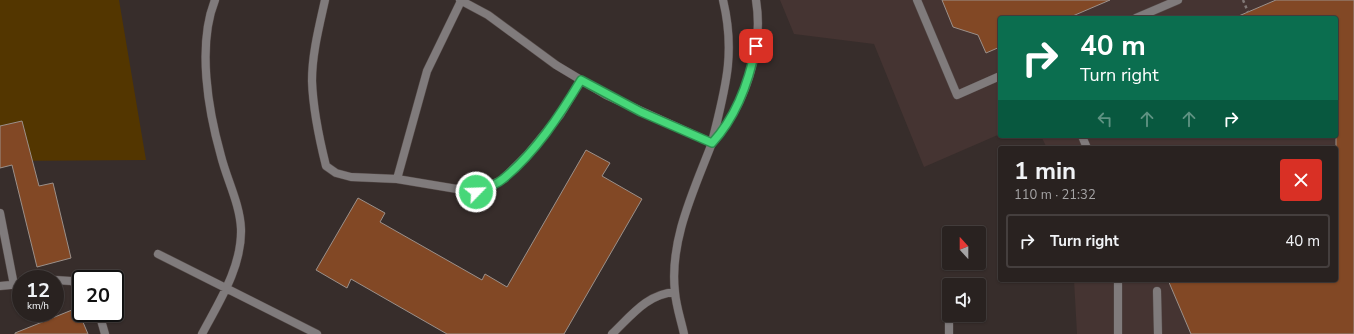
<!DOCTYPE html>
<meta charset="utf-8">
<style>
:root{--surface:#292220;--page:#352f2d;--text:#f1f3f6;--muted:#a5a4a5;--line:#453f3e}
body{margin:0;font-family:"Nunito Sans",sans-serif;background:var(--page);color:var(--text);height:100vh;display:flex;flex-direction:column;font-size:15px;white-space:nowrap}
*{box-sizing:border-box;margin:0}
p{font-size:13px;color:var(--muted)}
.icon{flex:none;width:22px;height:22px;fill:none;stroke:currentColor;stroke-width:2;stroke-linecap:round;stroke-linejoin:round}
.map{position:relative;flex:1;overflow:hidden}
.side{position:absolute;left:998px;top:146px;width:340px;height:136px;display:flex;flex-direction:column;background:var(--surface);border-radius:4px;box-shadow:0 1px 3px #0004,0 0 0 1px var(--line)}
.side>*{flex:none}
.hud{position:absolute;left:998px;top:16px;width:340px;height:122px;border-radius:4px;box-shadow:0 1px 3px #0004,0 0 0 1px var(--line);background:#0b6e4f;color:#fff;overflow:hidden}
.needle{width:26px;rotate:339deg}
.controls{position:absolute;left:942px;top:226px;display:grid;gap:8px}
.controls a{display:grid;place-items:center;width:44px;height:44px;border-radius:4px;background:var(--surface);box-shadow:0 1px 3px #0004,0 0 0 1px var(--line);font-size:20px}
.speed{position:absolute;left:12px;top:270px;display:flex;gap:8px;font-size:20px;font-weight:700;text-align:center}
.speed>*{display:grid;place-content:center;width:52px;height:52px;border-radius:50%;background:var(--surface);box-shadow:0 1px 3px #0004,0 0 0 1px var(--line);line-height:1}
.speed small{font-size:10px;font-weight:400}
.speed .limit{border:2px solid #111;border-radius:6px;background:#fff;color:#111}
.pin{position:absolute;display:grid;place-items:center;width:34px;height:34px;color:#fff;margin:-17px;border-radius:8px;box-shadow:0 2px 6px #0006}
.me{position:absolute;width:44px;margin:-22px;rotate:66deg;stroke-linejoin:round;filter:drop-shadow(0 0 3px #0008)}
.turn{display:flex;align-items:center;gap:14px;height:84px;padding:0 16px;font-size:18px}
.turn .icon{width:52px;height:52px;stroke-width:2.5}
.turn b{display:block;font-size:28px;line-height:34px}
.lanes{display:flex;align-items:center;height:38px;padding:0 16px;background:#0003;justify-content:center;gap:20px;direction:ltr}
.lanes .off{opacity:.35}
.round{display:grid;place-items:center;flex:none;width:42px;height:42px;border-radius:4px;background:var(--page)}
.headline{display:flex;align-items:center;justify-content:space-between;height:68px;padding:0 16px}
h1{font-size:24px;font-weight:700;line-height:30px}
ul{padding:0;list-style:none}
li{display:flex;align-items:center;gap:12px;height:54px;margin:0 8px 6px;padding:0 8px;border:2px solid var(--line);border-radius:4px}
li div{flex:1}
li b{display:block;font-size:15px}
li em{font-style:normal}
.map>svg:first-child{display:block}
</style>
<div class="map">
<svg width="1354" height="334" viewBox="0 0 1354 334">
<rect width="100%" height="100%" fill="#372d2b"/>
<path fill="#453432" d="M780,0H1354V334H1077L1074,280H1336V148H1047L1041,136H1336V18H1000V134L924,167L874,44L794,34Z"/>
<path fill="#533600" d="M0,0H119L146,160L0,161Z"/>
<path fill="#824825" stroke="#9b908a" d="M942,0H1110L1068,18H1000V47L986,53L978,35L953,27Z
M1276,0H1354V334H1191L1168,280H1336V18H1234Z
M22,121L39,186L53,183L71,258L37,267L12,165L0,168V126Z
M586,150L610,163L602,176L642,199L564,334H447L351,279L347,288L316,270L358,198L385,213L380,222L482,280L485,274L507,287Z
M77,308L88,334H15V333Z"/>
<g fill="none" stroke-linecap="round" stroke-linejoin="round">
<g stroke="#534947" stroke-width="9">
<path id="service" d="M325,0C319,27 312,54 312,81C313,110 319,138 326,166L336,173L351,177L397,179L475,192L502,180L527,155L560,115L581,80
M460,0L488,15L556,65L606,95L712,143C694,190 669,241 675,292C676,306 681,320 684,334
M917,0L957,95L1000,76
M1136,18L1178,0
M1082,136L1087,148
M712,142C725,89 736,54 723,0
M712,143C745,106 764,49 756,0
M397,179L427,71L461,1
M0,213L14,285
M158,254L317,334
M55,280L71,281L81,285
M0,286L21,284
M1157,291L1158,334
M99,313L105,334
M202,334C219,302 242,267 241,229C240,204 227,180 221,156C208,110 197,45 215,0
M612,334C631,316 647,294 675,292
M1118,334V280"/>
</g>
<g stroke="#534947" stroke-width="9">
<path id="minor" d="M949,334V318"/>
</g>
<path stroke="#827977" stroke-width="2.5" stroke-dasharray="3 3" stroke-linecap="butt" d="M1243,0L1248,12"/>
<use href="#service" stroke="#807b7c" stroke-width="8"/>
<use href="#minor" stroke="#807b7c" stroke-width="8"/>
</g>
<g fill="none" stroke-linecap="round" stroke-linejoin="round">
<g stroke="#2e8c4f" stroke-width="10">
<path id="route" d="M476,192C484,189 496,185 503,179C535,153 560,115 581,80L641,112L712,143C737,116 749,82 756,46"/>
</g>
<use href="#route" stroke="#47d779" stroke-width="7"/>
</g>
</svg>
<div class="controls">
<a><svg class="needle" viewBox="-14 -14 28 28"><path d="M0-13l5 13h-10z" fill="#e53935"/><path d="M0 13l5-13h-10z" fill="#a5a4a5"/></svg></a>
<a><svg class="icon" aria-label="sound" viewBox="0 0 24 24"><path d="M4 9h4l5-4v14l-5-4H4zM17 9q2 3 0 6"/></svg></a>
</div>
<div class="speed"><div>12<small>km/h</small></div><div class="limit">20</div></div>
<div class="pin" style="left:756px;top:46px;background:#d93025"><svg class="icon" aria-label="arrive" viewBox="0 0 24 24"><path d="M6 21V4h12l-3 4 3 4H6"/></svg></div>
<svg class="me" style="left:476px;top:192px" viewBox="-20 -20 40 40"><circle r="17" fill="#47d779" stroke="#fff" stroke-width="3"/><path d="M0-11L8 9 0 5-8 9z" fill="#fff"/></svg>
<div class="hud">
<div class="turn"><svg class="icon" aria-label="right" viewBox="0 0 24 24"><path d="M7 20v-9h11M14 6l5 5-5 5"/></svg><div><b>40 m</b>Turn right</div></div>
<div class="lanes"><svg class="icon off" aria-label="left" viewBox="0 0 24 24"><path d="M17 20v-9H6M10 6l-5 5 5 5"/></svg><svg class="icon off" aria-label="ahead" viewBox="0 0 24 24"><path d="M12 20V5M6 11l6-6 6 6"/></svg><svg class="icon off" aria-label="ahead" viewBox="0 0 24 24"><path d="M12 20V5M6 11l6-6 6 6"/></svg><svg class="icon" aria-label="right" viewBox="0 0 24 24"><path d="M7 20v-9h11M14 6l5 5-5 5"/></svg></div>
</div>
<section class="side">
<div class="headline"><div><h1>1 min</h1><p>110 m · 21:32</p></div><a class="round" style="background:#d93025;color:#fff"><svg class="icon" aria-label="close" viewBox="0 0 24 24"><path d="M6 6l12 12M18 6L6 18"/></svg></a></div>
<ul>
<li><svg class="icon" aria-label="right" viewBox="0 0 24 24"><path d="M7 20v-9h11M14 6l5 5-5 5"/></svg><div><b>Turn right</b></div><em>40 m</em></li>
</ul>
</section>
</div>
